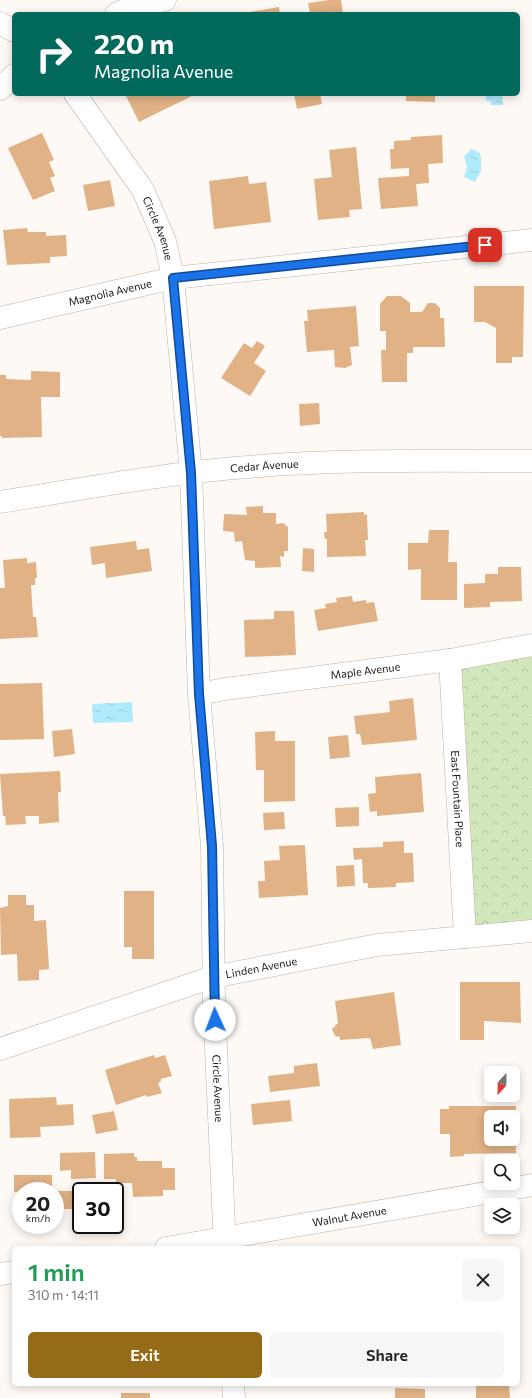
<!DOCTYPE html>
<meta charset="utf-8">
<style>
:root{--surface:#fff;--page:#f6f6f6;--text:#202124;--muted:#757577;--accent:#966b17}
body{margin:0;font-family:Commissioner,sans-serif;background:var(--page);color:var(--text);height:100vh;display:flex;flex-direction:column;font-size:15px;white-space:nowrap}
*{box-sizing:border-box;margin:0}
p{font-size:13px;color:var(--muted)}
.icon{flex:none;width:22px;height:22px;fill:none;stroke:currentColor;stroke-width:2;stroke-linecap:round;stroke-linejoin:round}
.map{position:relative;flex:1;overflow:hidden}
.sheet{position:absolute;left:12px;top:1246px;width:508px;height:140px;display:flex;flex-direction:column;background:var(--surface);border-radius:6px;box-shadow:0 2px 10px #0003}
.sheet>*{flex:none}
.guide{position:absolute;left:12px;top:12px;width:508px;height:84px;border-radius:6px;box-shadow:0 2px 10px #0003;background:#00695c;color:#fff;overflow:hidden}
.needle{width:26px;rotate:202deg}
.buttons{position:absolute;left:484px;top:1066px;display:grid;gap:8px}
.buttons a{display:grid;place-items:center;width:36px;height:36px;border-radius:6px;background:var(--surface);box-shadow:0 2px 10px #0003;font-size:20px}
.speed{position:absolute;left:12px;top:1182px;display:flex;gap:8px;font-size:20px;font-weight:700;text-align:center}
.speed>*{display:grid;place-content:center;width:52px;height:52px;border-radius:50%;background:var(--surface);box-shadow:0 2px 10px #0003;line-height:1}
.speed small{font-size:10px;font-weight:400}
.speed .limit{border:2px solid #111;border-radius:6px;background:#fff;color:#111}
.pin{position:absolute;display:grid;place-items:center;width:34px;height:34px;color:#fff;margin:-17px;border-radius:8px;box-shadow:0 2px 6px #0006}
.me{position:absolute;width:44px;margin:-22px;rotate:358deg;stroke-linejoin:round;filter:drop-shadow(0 0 3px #0008)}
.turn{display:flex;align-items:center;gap:14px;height:84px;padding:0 16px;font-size:18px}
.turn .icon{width:52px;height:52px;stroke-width:2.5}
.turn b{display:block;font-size:28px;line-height:34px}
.round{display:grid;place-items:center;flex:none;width:42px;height:42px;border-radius:6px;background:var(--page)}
.overview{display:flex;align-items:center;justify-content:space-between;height:68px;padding:0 16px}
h1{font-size:24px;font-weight:600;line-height:30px;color:#1e9e55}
.cta{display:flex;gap:8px;margin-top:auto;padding:8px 16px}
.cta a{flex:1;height:46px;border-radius:6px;background:var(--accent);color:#fff;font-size:16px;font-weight:600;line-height:46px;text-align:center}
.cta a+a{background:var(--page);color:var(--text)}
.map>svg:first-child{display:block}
</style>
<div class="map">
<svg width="532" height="1398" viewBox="0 0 532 1398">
<defs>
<pattern id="park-crowns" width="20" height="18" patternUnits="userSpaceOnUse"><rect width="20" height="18" fill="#d2e7bb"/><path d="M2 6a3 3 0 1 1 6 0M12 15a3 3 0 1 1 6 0" fill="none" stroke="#b4c5a0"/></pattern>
<pattern id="water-ripples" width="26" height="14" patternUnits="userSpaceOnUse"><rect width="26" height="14" fill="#b0eafd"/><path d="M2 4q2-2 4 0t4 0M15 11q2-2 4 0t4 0" fill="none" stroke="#97c8d8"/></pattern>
</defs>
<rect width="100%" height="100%" fill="#fef9f4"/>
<path fill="url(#park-crowns)" d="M532,652V924L471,930L456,664Z"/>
<path fill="url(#water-ripples)" d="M486,94H502L503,105H491L490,101H486Z
M471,149L479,152L481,157V171L475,182L464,177L467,167L464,156Z
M132,702L133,722L93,723L92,704Z"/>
<path fill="#e0b285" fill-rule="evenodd" d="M329,0H341L343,14H310L308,3Z
M279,7L280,14H244V13Z
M125,94H196L139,122Z
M294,94H320L322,104L297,109Z
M384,94H435V102L406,101V96Z
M42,133L54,160L49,162L55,176L50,178L55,191L33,200L8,148Z
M442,135L443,163L428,164L429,183L416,184L418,206L381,209L378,178L409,176V168L391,169L390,149H394V141L411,140V137Z
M356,147L362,209L349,210L350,217L318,220L314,179L332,177L329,150Z
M248,176L249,184L266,182L271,222L214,229L209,181Z
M110,180L115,206L88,211L83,185Z
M27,228L28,232H46V236L66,235L67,256L50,257V263L7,265L3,230Z
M474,286H524L523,357H512V363H496V328L485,322H474Z
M387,296H401L410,303V312H422L428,303H435L440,308V318H444L445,347H413V353H407V382H382L381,350H386V331H380V304Z
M356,306L359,346L350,347L352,365L345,368L335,367L334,350L307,352L304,321H308L307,310Z
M257,341L265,346L254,363L266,371L250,396L221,378L244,343L252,348Z
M31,371L60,372V397H41L42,437L2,438V436H0V375H6V379L31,380Z
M319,403L320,424L300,426L299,404Z
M263,506V513H276V524L283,523L288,527V551H284V557L280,556L281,567L255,568V561L245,560L242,541L235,542L234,532L223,531L224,514L247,515L246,507Z
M364,512V515L367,514L368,540H365L366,556L327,557V539H325L324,532H327L326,514Z
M429,530H449L448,562H457V600H421V569L408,570V543H428Z
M136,541L137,550L149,548L152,571L106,578L105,563L92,565L90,547Z
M303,548L314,549V572L302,571Z
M27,558V563L36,562L37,578H35V585H31L33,617H36L38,637L0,639V588H5L3,560Z
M498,567H521L522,601L490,602V607L464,608V584L485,583V574H498Z
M352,596L353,602L366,600V603L374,602L378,621L318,631L314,610L326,608L325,604L337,602L336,598Z
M274,611H294L296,655L245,657L244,620L274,619Z
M42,683L44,739L0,740V684Z
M413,698L417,740L362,745L360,734H356L354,716L390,712L389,701Z
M72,729L75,754L54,757L52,731Z
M275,731V741H295V801L264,802V770H256L255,732Z
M348,735L350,757L330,759L328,737Z
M60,771L61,792H58L59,822L39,824V816H25L26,824L6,825L5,816H3L0,774Z
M421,773L424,812L377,816V811L370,812L368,794L376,793L375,777Z
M359,807V826L336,827L335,808Z
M284,812L285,829L264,830L263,813Z
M404,841V853H413L414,882L396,883V887L368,888V883H363L362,859L354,860L353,848L383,847V842Z
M305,845L308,895L259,898L258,881H265L264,861L280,860L279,846Z
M354,865L355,886L337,887L336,866Z
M124,891H154V959H132V947H124Z
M8,895H26V905H34V921L46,920L49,969L39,970V980L18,981L17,954L1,955L0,908L8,906Z
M460,982H520L521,1023L484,1021V1040H460Z
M394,992L401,1045L373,1049L370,1038L340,1040V1037L335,1036L332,1029L338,1023L335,1001Z
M154,1055L155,1058L165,1055L172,1076L161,1079V1081L158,1083L162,1093L147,1097L146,1095L116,1105L105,1070Z
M317,1063L320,1086L270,1092L268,1076L294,1073V1066Z
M56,1097L57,1105L73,1104L74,1125L40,1127L41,1137L10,1138L9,1099Z
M290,1100L292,1121L253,1125L251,1104Z
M449,1106H516V1153L464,1154V1156L450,1157V1134H440V1109H449ZM491,1117H513V1139H491Z
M114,1111L118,1130L96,1134L92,1115Z
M95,1152L96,1178L71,1179V1170L60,1171V1153Z
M134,1153V1157H137V1161H162V1168H175V1190H163V1196L133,1197L132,1183H116V1179H104V1154Z
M14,1175H52V1191H21V1209H17V1192H14Z
M55,1191H72V1209H55Z
M476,1384H509L510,1398H476Z
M395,1388L425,1389V1398H395Z
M121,1393H150V1398H121Z"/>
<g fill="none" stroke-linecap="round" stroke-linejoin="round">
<g stroke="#beb2a7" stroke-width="23">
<g id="minor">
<path d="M116,14L127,9L165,0"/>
<path d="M0,23L14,31"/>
<path d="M0,89L14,75"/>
<path id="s1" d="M75,94L143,190L165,241L173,278L191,473L199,694L212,846L214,1004L225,1248"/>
<path id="s2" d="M0,318L173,278L532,240"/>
<path id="s3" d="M0,502C82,489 165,473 248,467C342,459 438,461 532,461"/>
<path id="s4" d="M450,660L465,937"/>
<path id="s5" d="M199,694L225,689L450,660L532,645"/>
<path id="s6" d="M0,1049L213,977L377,945L532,931"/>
<path id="s7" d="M166,1248L532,1185"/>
<path d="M0,1274L14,1272"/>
<path d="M233,1384L234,1398"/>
</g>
</g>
<use href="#minor" stroke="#fff" stroke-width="22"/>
</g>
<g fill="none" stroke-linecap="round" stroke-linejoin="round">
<g stroke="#114b97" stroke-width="10">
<path id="route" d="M215,1020L212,846L199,694L191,473L173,278L485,245"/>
</g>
<use href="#route" stroke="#1a73e8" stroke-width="7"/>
</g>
<g text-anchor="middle" stroke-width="3" stroke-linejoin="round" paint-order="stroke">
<g font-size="11" fill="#1b1713" stroke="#fef9f4">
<text dy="4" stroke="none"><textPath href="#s1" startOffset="159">Circle Avenue</textPath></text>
<text dy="4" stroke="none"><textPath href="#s2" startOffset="113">Magnolia Avenue</textPath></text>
<text dy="4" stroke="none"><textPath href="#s3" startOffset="267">Cedar Avenue</textPath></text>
<text dy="4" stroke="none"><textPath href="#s5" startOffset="168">Maple Avenue</textPath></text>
<text dy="4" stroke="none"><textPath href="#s4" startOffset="139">East Fountain Place</textPath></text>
<text dy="4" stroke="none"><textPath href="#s6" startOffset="274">Linden Avenue</textPath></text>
<text dy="4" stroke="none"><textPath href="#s1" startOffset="1023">Circle Avenue</textPath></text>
<text dy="4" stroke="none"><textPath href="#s7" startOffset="186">Walnut Avenue</textPath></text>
</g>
</g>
</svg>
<div class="buttons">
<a><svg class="needle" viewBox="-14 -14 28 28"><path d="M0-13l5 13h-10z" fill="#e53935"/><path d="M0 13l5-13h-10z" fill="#757577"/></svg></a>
<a><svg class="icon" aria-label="sound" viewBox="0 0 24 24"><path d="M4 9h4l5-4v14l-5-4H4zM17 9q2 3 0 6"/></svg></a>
<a><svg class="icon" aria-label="search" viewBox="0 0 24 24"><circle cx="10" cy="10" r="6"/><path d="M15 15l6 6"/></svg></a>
<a><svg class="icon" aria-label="layers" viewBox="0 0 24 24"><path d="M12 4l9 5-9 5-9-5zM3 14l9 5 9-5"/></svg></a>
</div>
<div class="speed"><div>20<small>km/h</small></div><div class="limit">30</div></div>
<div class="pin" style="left:485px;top:245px;background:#d93025"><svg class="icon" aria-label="arrive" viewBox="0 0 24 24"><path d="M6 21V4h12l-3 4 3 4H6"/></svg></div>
<svg class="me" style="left:215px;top:1020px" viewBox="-20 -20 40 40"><circle r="19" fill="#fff"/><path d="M0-13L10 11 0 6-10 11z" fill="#1a73e8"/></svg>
<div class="guide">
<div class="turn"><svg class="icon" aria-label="right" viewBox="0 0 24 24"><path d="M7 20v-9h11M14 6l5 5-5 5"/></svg><div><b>220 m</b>Magnolia Avenue</div></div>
</div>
<section class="sheet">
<div class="overview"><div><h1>1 min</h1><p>310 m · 14:11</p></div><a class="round"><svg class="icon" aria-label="close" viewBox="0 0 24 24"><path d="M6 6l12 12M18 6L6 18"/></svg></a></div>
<div class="cta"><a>Exit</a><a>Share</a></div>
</section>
</div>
